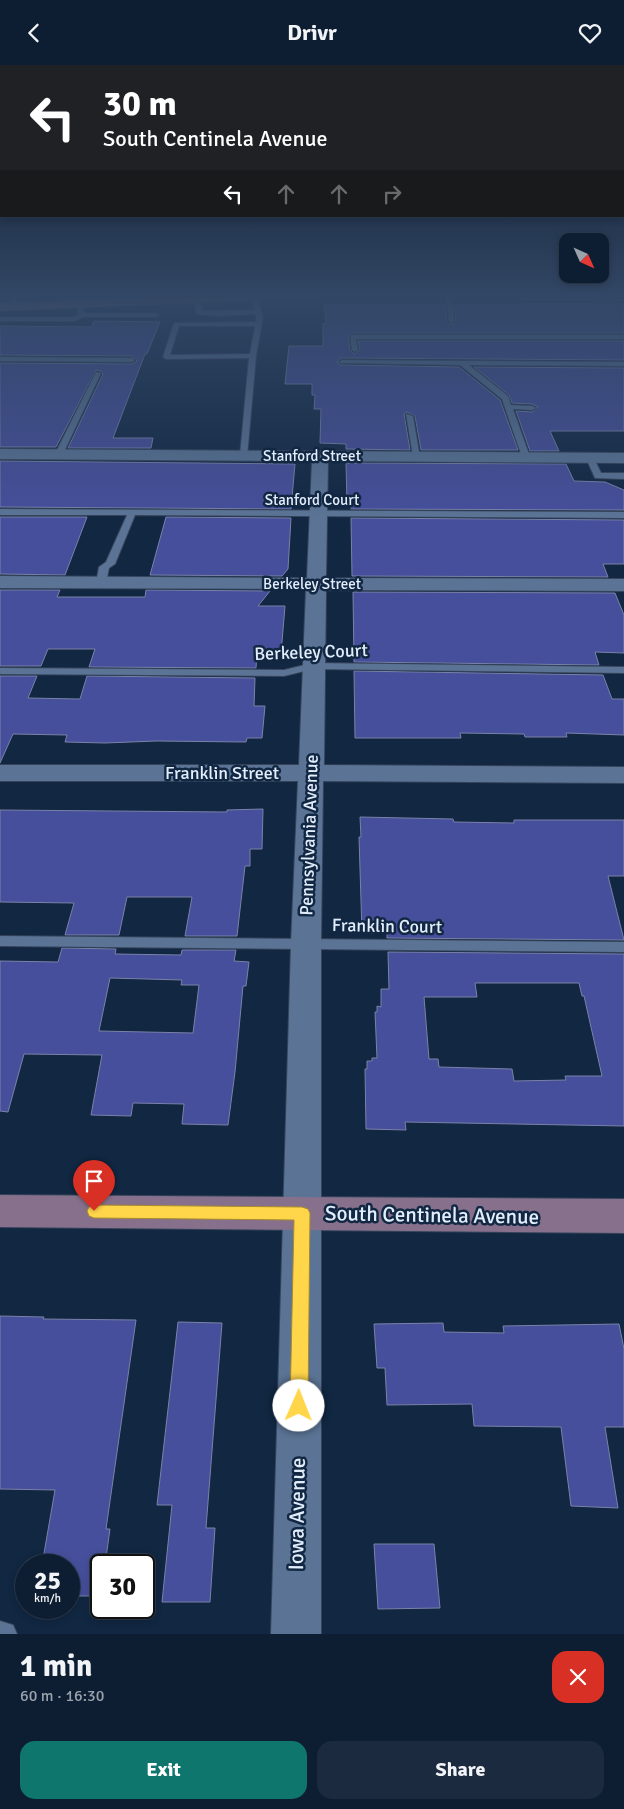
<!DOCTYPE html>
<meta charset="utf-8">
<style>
:root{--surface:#0d1d32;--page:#1b2a3e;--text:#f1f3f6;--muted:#9aa2ac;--line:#2d3b4d;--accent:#0f766e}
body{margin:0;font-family:Signika,sans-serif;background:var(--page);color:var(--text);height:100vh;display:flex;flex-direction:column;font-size:19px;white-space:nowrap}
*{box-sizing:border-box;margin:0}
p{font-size:16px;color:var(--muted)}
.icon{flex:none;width:28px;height:28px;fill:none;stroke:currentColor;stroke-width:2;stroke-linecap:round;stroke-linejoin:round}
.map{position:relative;height:1569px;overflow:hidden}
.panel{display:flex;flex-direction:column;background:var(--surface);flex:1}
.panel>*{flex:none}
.banner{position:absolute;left:0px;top:0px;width:625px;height:152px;box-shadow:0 2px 8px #0003,0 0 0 1px var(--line);background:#202124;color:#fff;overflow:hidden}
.needle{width:32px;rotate:135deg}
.controls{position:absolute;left:559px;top:168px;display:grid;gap:10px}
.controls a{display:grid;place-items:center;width:50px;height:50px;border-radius:10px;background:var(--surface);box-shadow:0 2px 8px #0003,0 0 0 1px var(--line);font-size:25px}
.speed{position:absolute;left:15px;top:1489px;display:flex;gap:10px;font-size:25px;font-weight:700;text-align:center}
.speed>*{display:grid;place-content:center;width:65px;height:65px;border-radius:50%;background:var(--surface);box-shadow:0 2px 8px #0003,0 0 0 1px var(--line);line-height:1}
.speed small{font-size:12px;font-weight:400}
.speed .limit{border:2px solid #111;border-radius:8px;background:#fff;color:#111}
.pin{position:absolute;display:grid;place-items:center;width:42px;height:42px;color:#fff;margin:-51px -21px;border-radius:50% 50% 50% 0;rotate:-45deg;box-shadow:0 0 5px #0007}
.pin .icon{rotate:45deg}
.me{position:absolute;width:55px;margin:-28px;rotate:1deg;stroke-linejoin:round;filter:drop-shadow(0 0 4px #0008)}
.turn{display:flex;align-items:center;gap:18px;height:105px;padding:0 20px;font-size:22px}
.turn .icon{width:65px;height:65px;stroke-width:2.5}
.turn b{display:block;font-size:35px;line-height:42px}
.lanes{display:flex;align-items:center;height:48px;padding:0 20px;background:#0003;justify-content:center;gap:25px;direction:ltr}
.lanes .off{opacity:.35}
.round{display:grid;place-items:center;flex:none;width:52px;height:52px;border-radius:15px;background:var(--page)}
.summary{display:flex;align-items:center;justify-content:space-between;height:85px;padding:0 20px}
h1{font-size:30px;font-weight:700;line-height:38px}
.action{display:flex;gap:10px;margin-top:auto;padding:10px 20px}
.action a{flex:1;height:58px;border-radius:15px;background:var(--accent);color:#fff;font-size:20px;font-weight:700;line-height:58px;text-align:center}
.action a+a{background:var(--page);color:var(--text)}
header{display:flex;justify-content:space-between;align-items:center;height:65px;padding:0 20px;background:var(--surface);font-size:22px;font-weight:700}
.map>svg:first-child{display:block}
</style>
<header><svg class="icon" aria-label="back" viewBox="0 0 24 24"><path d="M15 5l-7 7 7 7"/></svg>Drivr<svg class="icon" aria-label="heart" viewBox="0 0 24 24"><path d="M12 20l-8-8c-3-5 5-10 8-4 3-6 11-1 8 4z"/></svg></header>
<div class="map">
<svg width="624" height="1569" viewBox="0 0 624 1569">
<rect width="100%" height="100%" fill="#112742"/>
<path fill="#464f9b" stroke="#7a82a8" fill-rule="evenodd" d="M324,239H445L447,257L454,260L456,258L454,239H624V268H353L348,272L350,285L354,289L360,285L358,276H624V295L341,293L337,297L340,300L459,302L500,335L518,385H421L415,351L407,347L404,349L410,385L346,384V379L320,378L321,344H314L315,330H312V319H285L289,281H323V259H326Z
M94,256L160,257L147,289H145L113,373H153L151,383H68L103,309L101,306L96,305L56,382H0V298L132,299L137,296L132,291L0,290V261L91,262Z
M474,302L624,303V366H550L559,386H530L516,346L532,347L538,342L532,339L512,338L509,330Z
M0,396L295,399L291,444L0,442Z
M346,398L566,399L574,416L605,417L624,425V445L351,444V437H347Z
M0,452H87L65,510L0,509Z
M166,452L291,453L288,504L282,511L150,510Z
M351,453L624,455V499H603L608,512L352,511Z
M0,525H60L57,532H145L146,525L270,526L258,541H285L281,589H257L256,603L89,602L95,584H48L41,601H0Z
M353,527L615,528L624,550V588L595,587L599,600L354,597Z
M354,606L603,610L612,634H624V670L566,668L567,672H525L524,669L460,668L461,673H355Z
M0,611H37L28,633L80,634L87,611L255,613L254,641H265L262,673H247L246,677L156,676L105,678L65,677L67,670L13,669L0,698Z
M263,744L262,784H250V801H245L237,871H185L192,832H127L119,870H65L74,838L0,837V745L227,747V745Z
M360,752L453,754L454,757L514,758V755H624V811H608L624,875L387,873V868H362L359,772H361Z
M62,883L116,884L115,889L181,890L182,885H236L234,896L249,897L246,921H243L235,1007L228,1060L182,1059L184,1039L133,1038L131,1051L91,1050L102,990L24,989L8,1047L0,1046V896L58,897ZM110,913L182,915L181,920H199L193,968L99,966Z
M388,887L624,889V1061L405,1057L406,1065L366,1064L365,1004H367V996H372V993H377L375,947H377V941L381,942V924H389ZM475,918H579L582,931H584L602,1011H565L566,1015L514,1016L512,1004L439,1002L438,994H429L424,932H477Z
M0,1251L44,1252L43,1254L136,1255L106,1464H110L105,1500H101V1531H69V1500H42L55,1425L0,1424Z
M178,1257L222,1258L206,1463H215L210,1537H162L172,1440H157Z
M443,1258L444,1267L504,1268L503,1261L619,1259L624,1284V1362H605L618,1443L571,1441L561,1362L474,1361L472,1339L387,1340L385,1303H377L374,1259Z
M374,1479H434L440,1543L378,1544Z"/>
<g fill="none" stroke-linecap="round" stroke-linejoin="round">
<g stroke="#36445b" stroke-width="2">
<path id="lane" d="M9,232H15L17,243H13Z
M197,232L200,234L202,246L255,245L250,232H256L263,252L256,291L247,392L240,390L249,293L166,294L163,292L174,258L256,257V249L219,251L197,249L194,234ZM179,261H255L250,289L170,290Z
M446,232H452L454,258L449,257Z
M80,238L83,240L85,248H156L159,250L156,252H83L75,256H0V252H74L79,249L77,240Z
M624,270V274H356L358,285L355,287L352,285L350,272L353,270Z
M0,292L132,293L135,295L132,297L0,296Z
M342,295L624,297V301L469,300L508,331L511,340L532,341L536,343L532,345L513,344L530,392L526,394L522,392L502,334L460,300L340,298L339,297Z
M96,307L101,308L63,389L56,391L55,389Z
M406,349L413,351L420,393L413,391Z
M587,391H593L601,408H624V414L595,413L586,393Z
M0,444L624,447V453L135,450L115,499L109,503L106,518L101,521L96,518L99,502L106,497L127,450H0Z
M313,598L624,602V608L313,604L284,611L0,609V603L284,605Z
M0,871L624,877V887L0,881Z
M0,1556L13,1560L17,1569H0Z"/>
</g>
<g stroke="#36445b" stroke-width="2">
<path id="street" d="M0,384L624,388V398L328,396L326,513L624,514V526L326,525L324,700L624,702V718L323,716L321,879V1569H271L291,879L298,716H0V700H299L306,524L0,523V511L307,513L312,396L0,394Z"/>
</g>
<g stroke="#36445b" stroke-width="2">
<path id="secondary" d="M166,232H270L264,235L0,246V238Z
M516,232H624V236L522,235Z
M0,1130L624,1134V1168L0,1162Z"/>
</g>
<use href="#lane" fill="#5b7495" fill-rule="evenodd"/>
<use href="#street" fill="#5b7495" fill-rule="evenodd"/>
<use href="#secondary" fill="#86708b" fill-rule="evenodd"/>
</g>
<linearGradient id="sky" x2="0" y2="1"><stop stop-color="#091524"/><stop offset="0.51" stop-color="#324765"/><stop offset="1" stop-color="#324765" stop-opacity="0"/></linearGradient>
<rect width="624" height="452" fill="url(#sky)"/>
<path fill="#ffd54a" stroke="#a68a30" d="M94,1140L302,1142L308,1144L310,1148L308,1341L305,1347L299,1350L293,1347L290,1341L294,1155L94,1153L89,1151L87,1146L89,1142Z"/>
<g text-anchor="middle" stroke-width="5" stroke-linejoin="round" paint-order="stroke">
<g font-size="15" fill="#e3eefd" stroke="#112742">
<text x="312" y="396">Stanford Street</text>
<text x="312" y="440">Stanford Court</text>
<text x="312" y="524">Berkeley Street</text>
</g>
<g font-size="18" fill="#e3eefd" stroke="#112742">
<text transform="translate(311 587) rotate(-2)" y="6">Berkeley Court</text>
<text x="222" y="714">Franklin Street</text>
<text transform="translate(309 770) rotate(-88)" y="6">Pennsylvania Avenue</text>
<text transform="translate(387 861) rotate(1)" y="6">Franklin Court</text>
</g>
<g font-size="21" fill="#e3eefd" stroke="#112742">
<text transform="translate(432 1150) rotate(1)" y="7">South Centinela Avenue</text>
<text transform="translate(297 1449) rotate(-89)" y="7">Iowa Avenue</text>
</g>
</g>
</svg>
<div class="controls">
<a><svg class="needle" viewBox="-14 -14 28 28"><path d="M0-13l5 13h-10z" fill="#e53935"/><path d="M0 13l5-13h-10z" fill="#9aa2ac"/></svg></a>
</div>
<div class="speed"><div>25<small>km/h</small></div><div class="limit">30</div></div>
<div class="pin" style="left:94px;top:1146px;background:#d93025"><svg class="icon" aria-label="arrive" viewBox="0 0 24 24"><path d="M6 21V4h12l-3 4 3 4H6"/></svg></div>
<svg class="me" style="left:299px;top:1341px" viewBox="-20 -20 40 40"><circle r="19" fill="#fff"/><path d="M0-13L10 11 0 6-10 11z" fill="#ffd54a"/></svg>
<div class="banner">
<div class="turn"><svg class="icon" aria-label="left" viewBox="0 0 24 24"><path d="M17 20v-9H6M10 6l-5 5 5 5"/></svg><div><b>30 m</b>South Centinela Avenue</div></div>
<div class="lanes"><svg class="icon" aria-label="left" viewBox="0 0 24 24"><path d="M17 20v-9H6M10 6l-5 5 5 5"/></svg><svg class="icon off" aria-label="ahead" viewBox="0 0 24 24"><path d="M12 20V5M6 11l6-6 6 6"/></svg><svg class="icon off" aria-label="ahead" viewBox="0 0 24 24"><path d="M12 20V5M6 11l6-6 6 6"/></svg><svg class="icon off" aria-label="right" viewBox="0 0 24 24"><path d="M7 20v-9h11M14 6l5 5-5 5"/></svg></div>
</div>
</div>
<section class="panel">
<div class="summary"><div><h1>1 min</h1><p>60 m · 16:30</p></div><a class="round" style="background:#d93025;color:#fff"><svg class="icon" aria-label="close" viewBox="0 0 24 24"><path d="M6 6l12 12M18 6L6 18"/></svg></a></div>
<div class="action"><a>Exit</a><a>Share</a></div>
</section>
